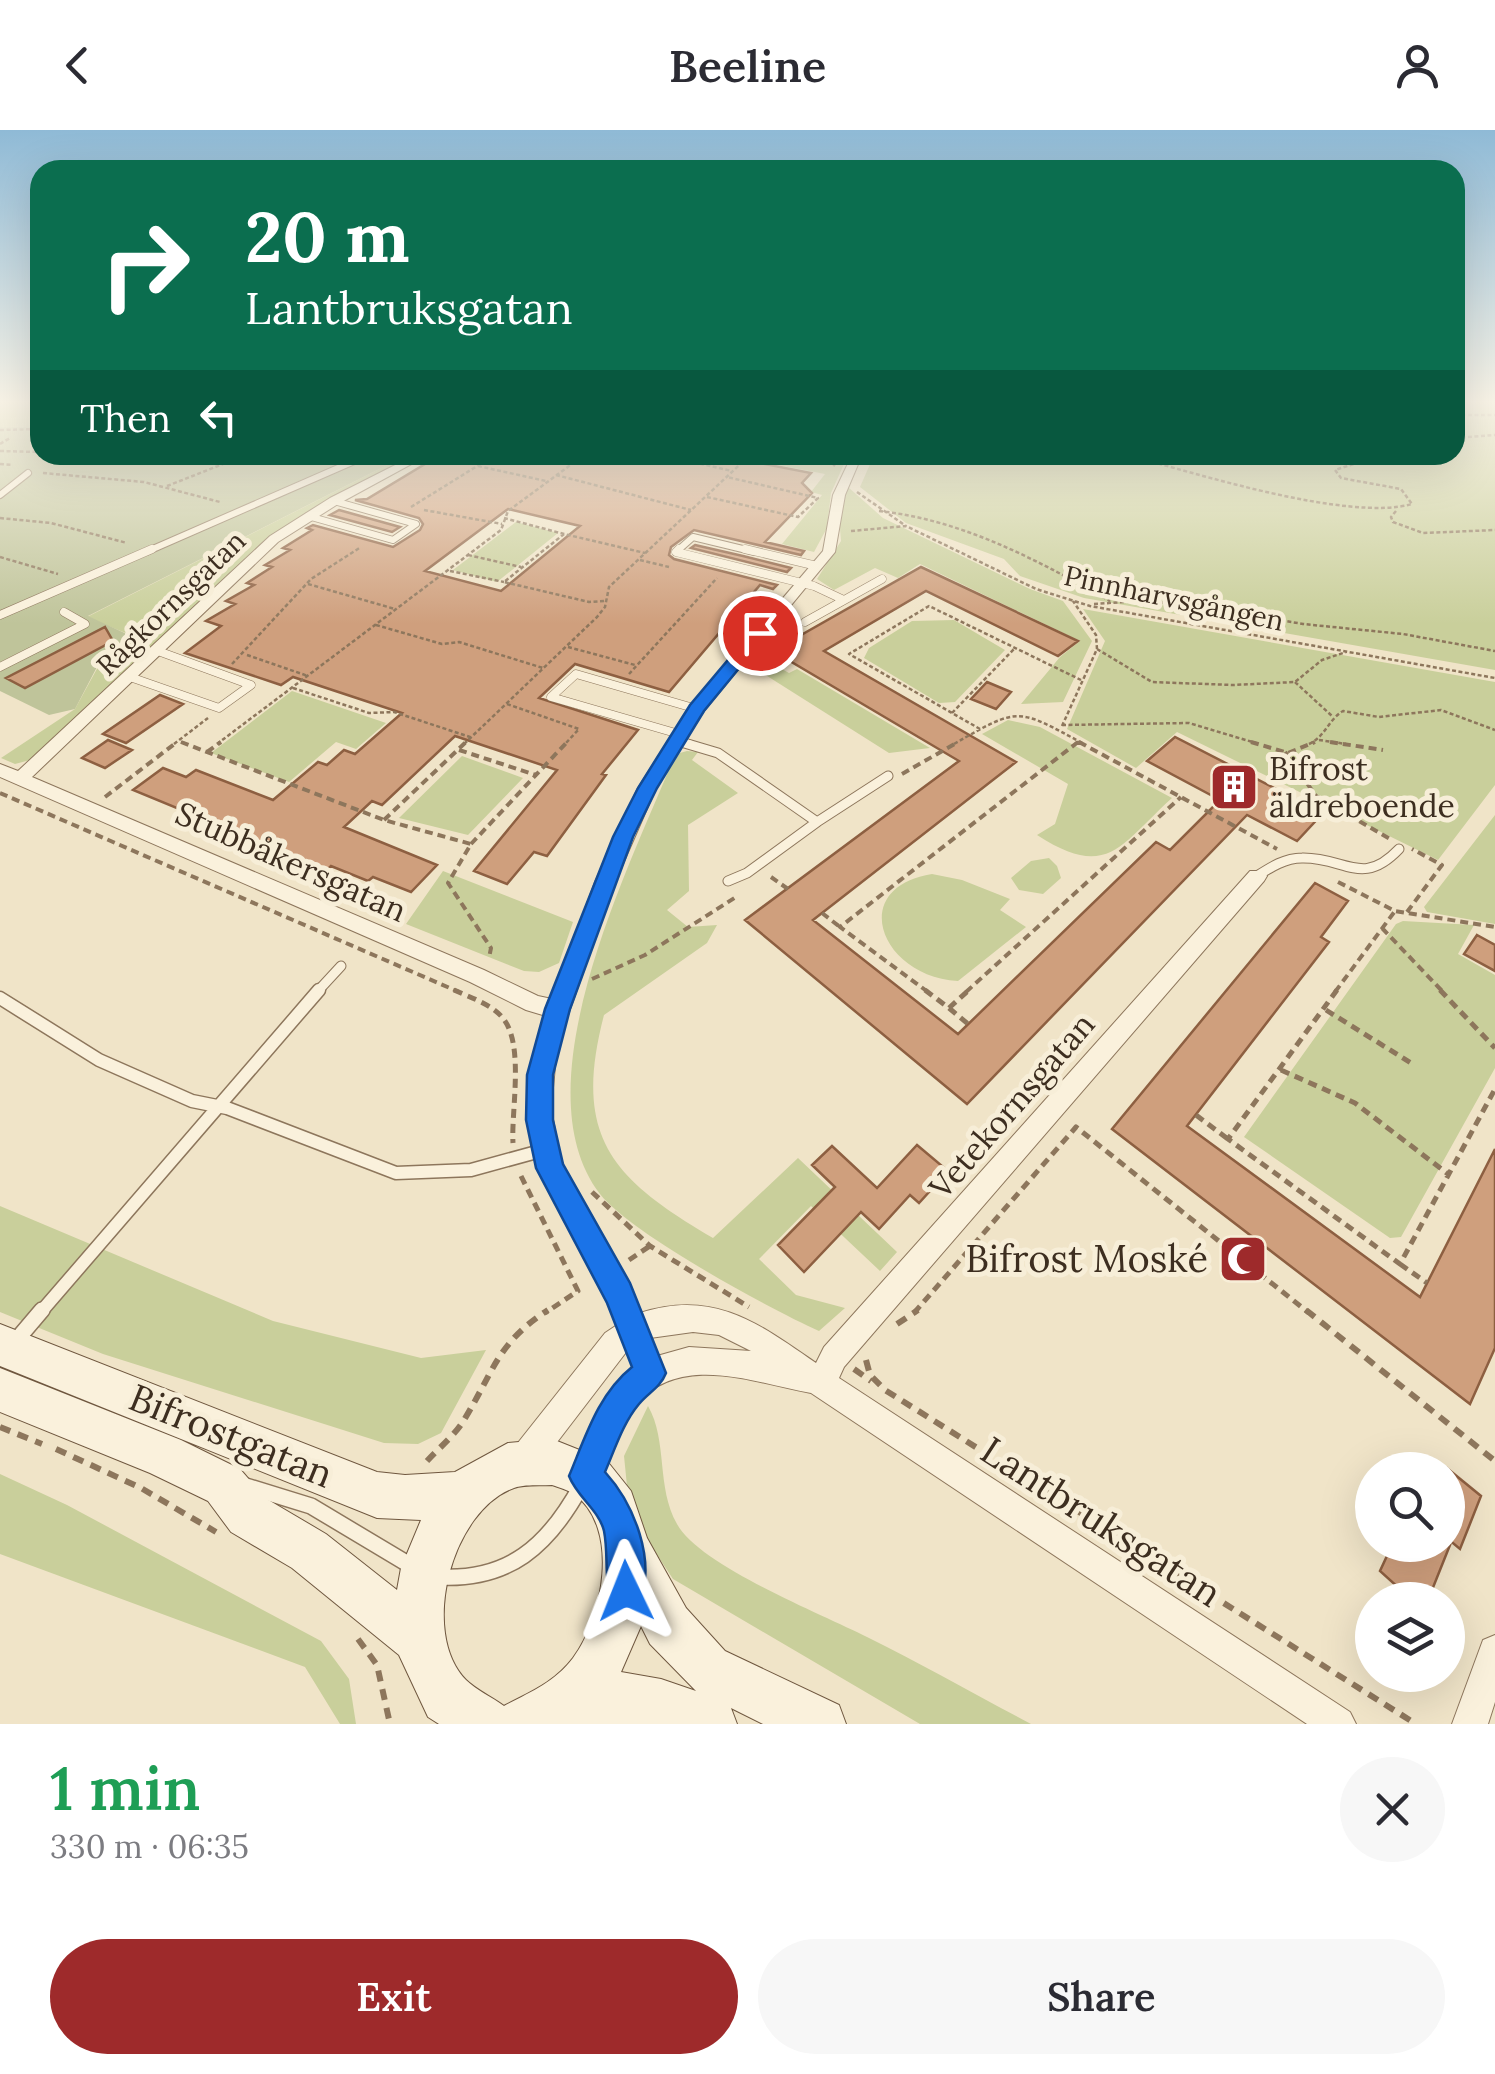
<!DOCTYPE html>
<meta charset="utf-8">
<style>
:root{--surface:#fff;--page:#f7f7f7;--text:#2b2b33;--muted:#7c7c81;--accent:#9e2a2b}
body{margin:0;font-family:Lora,serif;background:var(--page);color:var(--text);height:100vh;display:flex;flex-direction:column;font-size:38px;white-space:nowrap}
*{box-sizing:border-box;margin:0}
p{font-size:32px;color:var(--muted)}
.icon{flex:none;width:55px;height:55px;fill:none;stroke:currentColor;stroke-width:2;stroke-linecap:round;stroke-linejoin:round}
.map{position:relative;height:1594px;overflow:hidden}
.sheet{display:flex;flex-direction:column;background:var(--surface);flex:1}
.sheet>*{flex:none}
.guide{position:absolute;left:30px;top:30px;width:1435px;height:305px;border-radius:30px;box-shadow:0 10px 40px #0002;background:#0b6e4f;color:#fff;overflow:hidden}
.fabs{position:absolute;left:1355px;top:1322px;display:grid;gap:20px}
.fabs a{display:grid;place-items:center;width:110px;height:110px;border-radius:50%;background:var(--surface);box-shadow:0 10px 40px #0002;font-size:50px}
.pin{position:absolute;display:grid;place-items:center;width:85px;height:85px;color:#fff;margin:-42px;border:5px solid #fff;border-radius:50%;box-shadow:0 2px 10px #0007}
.me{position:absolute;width:110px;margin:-55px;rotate:358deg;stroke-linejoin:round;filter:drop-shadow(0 0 8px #0008)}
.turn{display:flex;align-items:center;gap:35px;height:210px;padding:0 50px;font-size:45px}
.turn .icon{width:130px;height:130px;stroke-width:2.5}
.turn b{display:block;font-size:70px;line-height:85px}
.then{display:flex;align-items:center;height:95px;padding:0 50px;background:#0003;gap:20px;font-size:38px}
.round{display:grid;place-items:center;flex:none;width:105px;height:105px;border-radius:52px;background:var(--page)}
.headline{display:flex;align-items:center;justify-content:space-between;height:170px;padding:0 50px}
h1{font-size:60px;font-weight:600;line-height:75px;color:#1e9e55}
.button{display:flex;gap:20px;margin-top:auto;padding:20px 50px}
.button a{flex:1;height:115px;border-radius:60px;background:var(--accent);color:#fff;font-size:40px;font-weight:600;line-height:115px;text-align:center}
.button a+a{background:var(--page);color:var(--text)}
header{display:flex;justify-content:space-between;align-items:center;height:130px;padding:0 50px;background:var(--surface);font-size:45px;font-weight:600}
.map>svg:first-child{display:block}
</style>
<header><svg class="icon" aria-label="back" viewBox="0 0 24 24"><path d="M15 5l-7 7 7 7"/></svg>Beeline<svg class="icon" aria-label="person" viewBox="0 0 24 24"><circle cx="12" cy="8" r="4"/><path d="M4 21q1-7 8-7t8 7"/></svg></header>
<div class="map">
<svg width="1495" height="1594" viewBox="0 0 1495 1594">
<rect width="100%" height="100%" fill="#f0e4c8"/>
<path fill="#c9cf9b" d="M0,271H40V296L0,297Z
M1455,271H1495V540L1084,468L1020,446L1004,429L906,393L860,357L874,325H1455Z
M407,325H415L315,377L267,410L30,630L15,634L1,628L75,579L99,535L131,527L147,512L87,487Z
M756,325H848L831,363L827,398L814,422L782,414L822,365L811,362L825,344L751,330Z
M848,357L883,388L1030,459L1063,471L1092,511L1063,572L1021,574L1060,527L1080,511L920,434L898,448L875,438L834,460L817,449L841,411L839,387Z
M516,392L558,403L497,452L453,440Z
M1083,479L1495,552V655L1438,730L1177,602L1136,638L1067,599L1105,511Z
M954,490L1005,520L955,572L939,573L864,528L869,518L912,491Z
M764,529L789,543L797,539L930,618L889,623L756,539Z
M292,561L386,593L356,619L336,612L289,652L211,623Z
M1008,590L1040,597L1172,668C1120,715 1108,751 1037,705L1055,694L1068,654L982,604Z
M687,621L698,622L692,630L738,663L688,695L689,761L667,780L688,797L717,795L707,813L604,885C572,1007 612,1049 713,1108L798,1028L897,1122L880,1141L811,1076L759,1129L796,1165L845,1178L819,1201C770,1179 630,1103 600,1064C519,959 626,744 670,637L680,623Z
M462,626L523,648L468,705L399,688Z
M1495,685V794L1427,782L1424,777Z
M1049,728L1057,736L1061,748L1043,764L1019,760L1011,748L1031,731Z
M443,741L573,792L559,833L539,842L524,841L406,794Z
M932,744L962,750L1010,769L1000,780L1026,797L958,851C881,847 846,758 932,744Z
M1403,791L1474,795L1458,824L1495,845V938L1401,1107L1390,1108L1244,1007L1396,794Z
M0,1076L273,1191L421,1228L486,1220L441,1303L418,1314L384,1313L103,1224L0,1182Z
M648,1276C668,1311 656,1357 677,1394C700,1436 822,1484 867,1507C922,1534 976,1565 1031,1594H920L673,1449L646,1408L627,1356L624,1326Z
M0,1344L67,1375L321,1511L349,1549L356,1594H340L305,1537L0,1424Z"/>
<path fill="#bfc49a" d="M40,296V325H407L88,486L146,513L130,526L98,535L75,579L49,585L0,561V297Z"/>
<path fill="#cf9f7d" stroke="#8d5f41" stroke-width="2.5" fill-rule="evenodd" d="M440,325H718L811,343L802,353L812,363L765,412L804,421L801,425L694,400L671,417L669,425L674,429L777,455L773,459L760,455L669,562L575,534L539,568L638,600L602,644L606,645L547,726L534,722L507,754L474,741L557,640L455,606L382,675L372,671L344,697L437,735L411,762L373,747L368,751L331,736L327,740L133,660L163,638L186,647L196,640L273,670L318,632L327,635L344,620L355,624L402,583L293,547L281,555L185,523L221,496L206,491L235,474L226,471L254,455L247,453L272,437L265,435L290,420L283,418L312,400L307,398L313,395L393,417L420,400L423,394L419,388L355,370L367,369ZM508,379L580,396L501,461L425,441Z
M339,380L400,397L392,402L330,385Z
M695,415L743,426L791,438L787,442L691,418Z
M921,437L1078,511L1058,526L926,461L824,521L1016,632L813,790L958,904L1156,712L1170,720L1220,670L1147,631L1175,607L1323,683L1297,711L1247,685L967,974L745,790L959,631L773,521Z
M105,497L113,511L25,558L6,548Z
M987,552L1011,562L996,579L971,569Z
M160,565L183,574L126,613L103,604Z
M108,610L132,620L105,638L82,628Z
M1315,753L1348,771L1321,807L1329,812L1187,996L1420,1167L1495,1019V1218L1470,1274L1112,999Z
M1477,805L1495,815V841L1464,824Z
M917,1015L948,1041L919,1073L910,1065L879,1099L861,1082L804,1142L778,1115L835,1057L812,1035L832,1016L877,1058Z
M1448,1339L1481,1366L1460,1419L1448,1409Z
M1392,1415H1450L1428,1470H1412L1380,1441Z"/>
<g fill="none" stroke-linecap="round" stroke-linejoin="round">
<g stroke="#8d765c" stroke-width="8">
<path id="service-far4" d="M0,365L28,343
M308,386L393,410L416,394L334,371
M146,422L368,325
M676,422L693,407L755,422"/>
</g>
<g stroke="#8d765c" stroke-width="9">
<path id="service-far3" d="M679,419L676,422L814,456L844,470
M745,419L817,436
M0,485L152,419
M805,492L882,449
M0,537L85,494L64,482
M130,547L219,578L251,555L158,521
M679,604L551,567L576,544L697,579
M675,610L689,614"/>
</g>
<g stroke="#8d765c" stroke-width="11">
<path id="service-far2" d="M681,612L718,623L817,692L747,743L728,751
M817,692L888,646
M1257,746C1271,737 1285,728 1302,728C1345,727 1362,758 1399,719
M317,862L341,836"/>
</g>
<g stroke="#8d765c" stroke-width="15">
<path id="service-far1" d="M0,868L99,930L192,971L227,978L396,1043L471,1040L544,1020
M40,1183L319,860"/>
</g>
<g stroke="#8d765c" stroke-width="18">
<path id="service" d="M14,1213L42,1180
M246,1356L311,1376L413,1437
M438,1447C509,1451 548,1416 581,1356"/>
</g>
<g stroke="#8d765c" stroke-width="2">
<path id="minor" d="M415,325H428L338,374L278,412L32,647L484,840L538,866L552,869L595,752L638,658L691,576L823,421L833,365L852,325H862L845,365L835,422L703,582L656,658L615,752L557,916L551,978L561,1034L629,1154L640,1183C714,1159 758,1193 816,1233L824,1217L1250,741H1264L1267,746L1264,751L844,1237L839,1248L1350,1582L1356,1594H1307L811,1263C755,1253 681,1222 636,1274C617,1297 608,1330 597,1358L586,1362L575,1358L571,1347C587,1307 601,1267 634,1238L627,1221L535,1341L524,1345L513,1341L509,1330L513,1319L605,1203L617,1195C571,1073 493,1029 546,886L526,880L470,852L0,647V634L18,641L270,406L330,368ZM693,1202L719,1205L751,1221L689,1217L657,1226L650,1208Z
M1495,1505V1572L1488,1594H1452L1483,1510Z"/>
</g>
<g stroke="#6f573f" stroke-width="2">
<path id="secondary" d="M0,1194L377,1342L405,1345L455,1342L508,1313L552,1309L607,1331L631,1361L647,1408L686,1478L725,1521L839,1575L846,1594H763L731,1578L737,1594H439L428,1587L399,1525L292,1438L231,1402L208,1371L150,1343L0,1282V1238L181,1310L240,1339L265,1368L326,1404L397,1460L401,1438L421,1390L377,1388L0,1236ZM552,1355C558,1357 568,1360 574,1364C621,1398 603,1488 573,1528C554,1553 530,1562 504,1576C492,1567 476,1560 466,1550C419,1502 452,1380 514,1358C525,1354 540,1356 552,1355ZM641,1496L650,1514L696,1561L661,1549L621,1542Z"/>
</g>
<path stroke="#8d765c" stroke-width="2.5" stroke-dasharray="4 2.5" stroke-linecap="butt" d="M1455,285H1495
M0,300L40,299
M1455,308L1495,305
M0,314L10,308
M0,321L40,322
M306,325L321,331
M541,325L574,332
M662,325L732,341
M824,325L835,336
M1127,325C1196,343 1347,392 1412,374L1401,359L1341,348L1335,340L1357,333L1354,325
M0,334L13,335
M478,336L546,351
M43,343L144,352L220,372
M556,345L691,380
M167,356L246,325
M857,362L906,396
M707,367L798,387L818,368L727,347
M411,377L495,325
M424,380L502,394
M879,381C963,390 1037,430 1110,471
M1396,381L1391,387L1393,392L1423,403L1495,400
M0,388L51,393L127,413
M504,388L564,404
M851,401L906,396L1036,459L1090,476L1495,548
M468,425L521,437
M0,427L58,444
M640,430L669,437
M450,441L504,452
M308,454L395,479
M604,471L589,472L504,452L564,404L645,423
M1094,474L1139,471L1192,475L1303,494L1403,504L1495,521
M376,495L442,514L459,512L543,538
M568,517L635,535
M1097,519L1152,552L1233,555L1295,552L1322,530L1346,522
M247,525L308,546
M232,534L311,449L361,417
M629,544L717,448
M1295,552L1332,586
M293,558L369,583L394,582L470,607
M507,574L579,599L565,614
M952,583L1015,518
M1062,595L1189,593L1259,614
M1062,596L1097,519L1096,505L1073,471
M980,599L849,524L929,476L1081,550
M1319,610L1346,614
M181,612L187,614
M174,614L208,588
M217,614L501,400L508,381L584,325
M464,614L597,487L605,477L609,457L750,325
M954,614C1020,576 1017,578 1084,614
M1075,614L1079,611
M1309,614C1325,607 1328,590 1343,581L1379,587L1441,580L1495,600"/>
<path stroke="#8d765c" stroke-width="4" stroke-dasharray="8 5" stroke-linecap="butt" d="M181,612L384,690L471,714L448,753L491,818L489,828
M1079,612L1277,719
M1251,612L1288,623L1315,612
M1330,612L1383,620
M459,620L536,645
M207,622L221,612
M1285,622L1316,666L1390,709
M902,644L958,612
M0,663L459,862
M105,667L177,612
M384,690L466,612
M471,714L567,612
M771,747L788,759
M1338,752L1395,781L1495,797
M1407,782L1442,735L1412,719
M822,783L840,797
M1382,798L1443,862
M592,849L645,825L736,767
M928,862L840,797L1078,612
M966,862L1181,667
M1335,862L1395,781"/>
<path stroke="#8d765c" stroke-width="5" stroke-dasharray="9 6" stroke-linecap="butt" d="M454,860C469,867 491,874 502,887C525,913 511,980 513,1013
M925,860L949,878L969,860
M1337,860L1228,1009L1400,1134L1495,959
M1440,860L1495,918
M949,878L968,894
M1326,880L1411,933
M1281,940L1355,973L1448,1044
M1196,985L1228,1009
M521,1046L578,1161L545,1183
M592,1062L650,1116L749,1177
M629,1130L650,1116
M1400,1134L1427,1153
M914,1183L1076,997L1309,1183"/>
<path stroke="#8d765c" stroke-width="6" stroke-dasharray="11 8" stroke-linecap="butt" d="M1306,1180L1495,1331
M897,1194L918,1180
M866,1230L870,1245L885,1260L1416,1594
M854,1239L871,1251
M0,1297L42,1314
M56,1319L141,1358L216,1402
M427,1331C439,1318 455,1305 464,1290C494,1241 497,1213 548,1180
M358,1509L377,1535L390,1594"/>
<use href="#service-far4" stroke="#faf1dc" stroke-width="6"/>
<use href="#service-far3" stroke="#faf1dc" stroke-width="8"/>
<use href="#service-far2" stroke="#faf1dc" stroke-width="9"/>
<use href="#service-far1" stroke="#faf1dc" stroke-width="12"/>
<use href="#service" stroke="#faf1dc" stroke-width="15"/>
<use href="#minor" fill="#faf1dc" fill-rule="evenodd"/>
<use href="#secondary" fill="#faf1dc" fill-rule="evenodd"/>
</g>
<linearGradient id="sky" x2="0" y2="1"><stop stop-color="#8fbad6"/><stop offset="0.55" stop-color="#f8f3e6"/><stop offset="1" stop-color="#f8f3e6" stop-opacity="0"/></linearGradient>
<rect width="1495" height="494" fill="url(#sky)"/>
<path fill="#1a73e8" stroke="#114b97" stroke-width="2.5" d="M754,499L768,503L704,581L657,658L633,707L570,879L553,945V990L563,1034L630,1153L666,1243C660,1258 649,1262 639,1274C623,1293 615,1319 605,1342C634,1374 657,1431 639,1474L626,1479L613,1474C603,1450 609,1426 604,1401C599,1380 577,1367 569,1346C585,1308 598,1264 632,1237L607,1173L536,1038L526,990L527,945L545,879L613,707L638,658L690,575Z"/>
<defs>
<g id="building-square" transform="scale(2.5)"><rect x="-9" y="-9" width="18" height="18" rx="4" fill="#9e2a2b" stroke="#f7eed8"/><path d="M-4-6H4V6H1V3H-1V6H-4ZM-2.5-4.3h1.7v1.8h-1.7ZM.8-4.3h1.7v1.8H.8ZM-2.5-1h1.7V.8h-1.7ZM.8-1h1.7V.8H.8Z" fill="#fff"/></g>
<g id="mosque-square" transform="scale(2.5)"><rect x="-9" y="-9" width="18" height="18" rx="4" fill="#9e2a2b" stroke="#f7eed8"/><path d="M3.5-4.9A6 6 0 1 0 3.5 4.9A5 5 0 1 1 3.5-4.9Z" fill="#fff"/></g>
</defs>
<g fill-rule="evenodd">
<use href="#building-square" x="1234" y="657"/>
<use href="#mosque-square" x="1243" y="1129"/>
</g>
<g text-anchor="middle" stroke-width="10" stroke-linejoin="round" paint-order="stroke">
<g font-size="28" fill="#3d2e20" stroke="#f7eed8">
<text transform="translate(1174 468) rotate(12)" y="10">Pinnharvsgången</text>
<text transform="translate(171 473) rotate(-44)" y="10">Rågkornsgatan</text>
</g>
<g font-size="32" fill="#3d2e20" stroke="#f7eed8" text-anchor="start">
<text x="1269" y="650">Bifrost<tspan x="1269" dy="37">äldreboende</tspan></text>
</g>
<g font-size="32" fill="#3d2e20" stroke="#f7eed8">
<text transform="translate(291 732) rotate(24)" y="11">Stubbåkersgatan</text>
<text transform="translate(1012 976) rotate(-49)" y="11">Vetekornsgatan</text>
</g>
<g font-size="38" fill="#3d2e20" stroke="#f7eed8" text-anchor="end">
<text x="1208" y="1142">Bifrost Moské</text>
</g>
<g font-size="38" fill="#3d2e20" stroke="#f7eed8">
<text transform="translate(231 1306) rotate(22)" y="13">Bifrostgatan</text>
<text transform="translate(1101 1392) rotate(33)" y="13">Lantbruksgatan</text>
</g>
</g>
</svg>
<div class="fabs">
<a><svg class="icon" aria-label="search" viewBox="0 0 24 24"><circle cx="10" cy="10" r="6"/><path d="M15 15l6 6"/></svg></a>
<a><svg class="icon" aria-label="layers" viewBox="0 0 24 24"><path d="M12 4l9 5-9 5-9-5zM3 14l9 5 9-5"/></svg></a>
</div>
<div class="pin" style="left:760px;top:503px;background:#d93025"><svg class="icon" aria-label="arrive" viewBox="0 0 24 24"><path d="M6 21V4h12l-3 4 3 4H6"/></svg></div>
<svg class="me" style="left:626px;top:1461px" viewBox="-20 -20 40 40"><path d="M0-17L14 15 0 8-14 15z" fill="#1a73e8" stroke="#fff" stroke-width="4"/></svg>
<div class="guide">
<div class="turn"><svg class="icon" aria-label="right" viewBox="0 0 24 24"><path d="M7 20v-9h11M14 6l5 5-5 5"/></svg><div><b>20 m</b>Lantbruksgatan</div></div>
<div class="then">Then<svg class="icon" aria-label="left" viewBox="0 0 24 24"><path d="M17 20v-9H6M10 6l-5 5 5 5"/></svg></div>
</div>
</div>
<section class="sheet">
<div class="headline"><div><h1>1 min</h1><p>330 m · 06:35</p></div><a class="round"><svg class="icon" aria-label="close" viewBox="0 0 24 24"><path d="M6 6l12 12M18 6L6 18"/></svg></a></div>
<div class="button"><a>Exit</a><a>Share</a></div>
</section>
